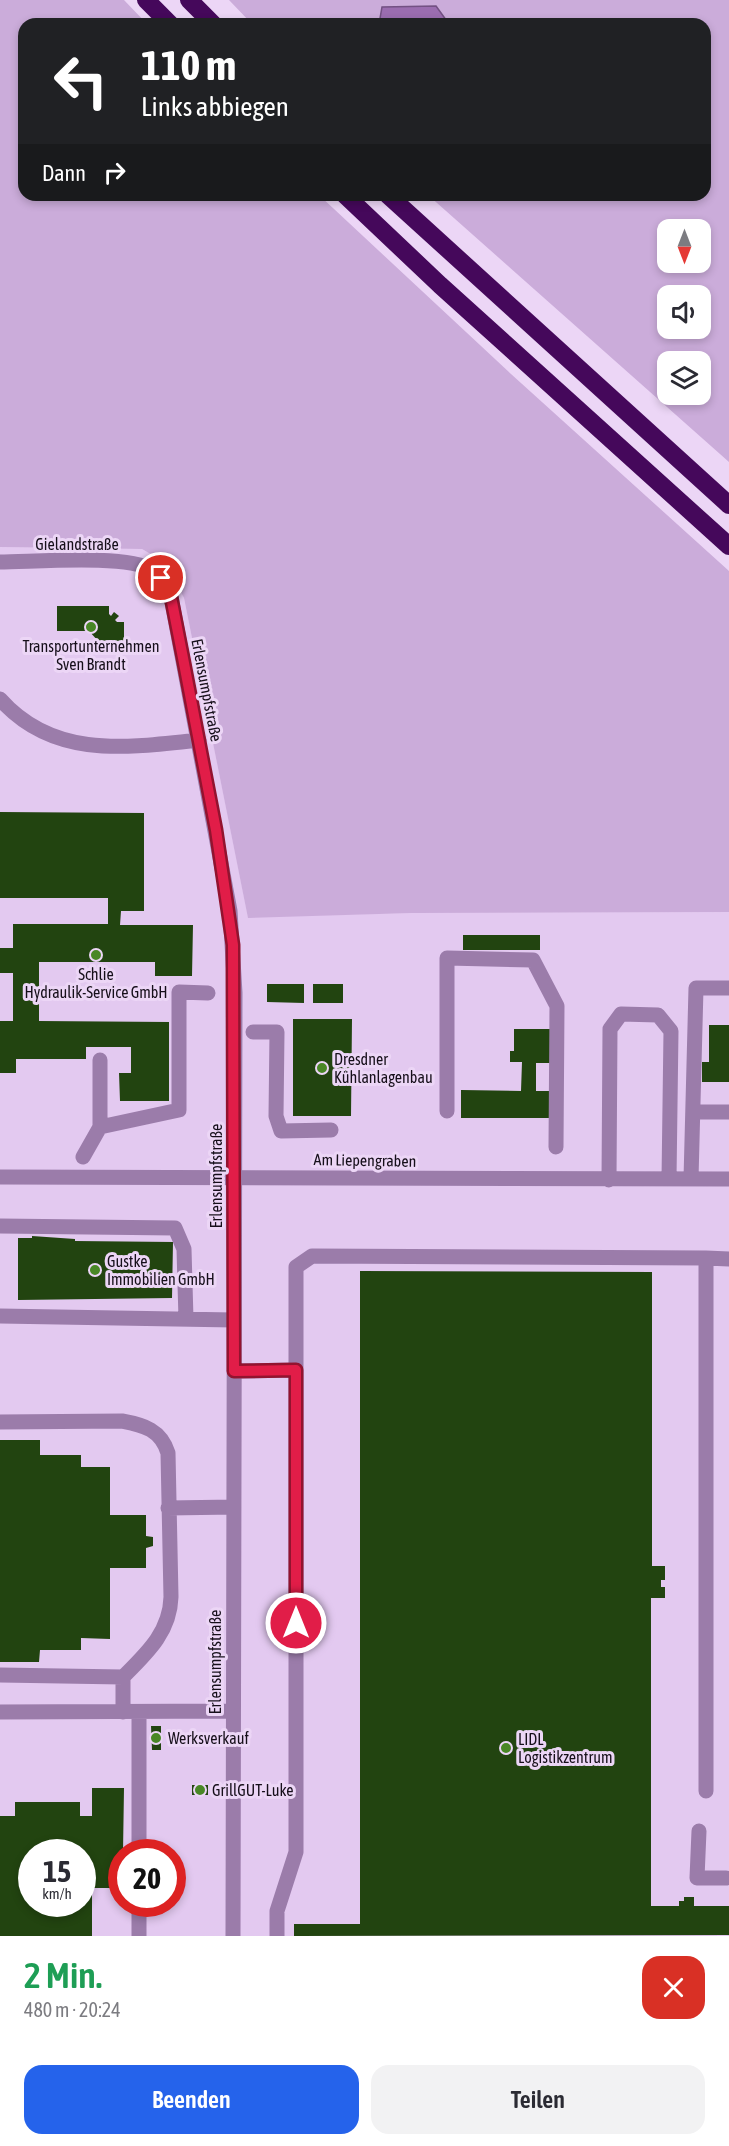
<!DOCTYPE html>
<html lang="de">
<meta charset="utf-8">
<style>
:root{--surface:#fff;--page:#f2f2f3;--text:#2b2b33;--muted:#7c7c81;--accent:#2563eb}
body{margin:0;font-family:"Asap Condensed",sans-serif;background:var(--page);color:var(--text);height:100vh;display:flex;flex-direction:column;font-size:22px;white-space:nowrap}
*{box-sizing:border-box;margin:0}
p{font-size:20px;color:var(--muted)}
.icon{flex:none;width:33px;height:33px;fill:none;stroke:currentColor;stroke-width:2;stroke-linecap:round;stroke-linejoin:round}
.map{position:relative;height:1936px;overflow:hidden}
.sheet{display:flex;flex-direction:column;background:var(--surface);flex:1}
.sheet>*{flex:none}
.top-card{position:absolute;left:18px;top:18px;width:693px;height:183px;border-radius:18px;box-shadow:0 3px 9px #0003;background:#202124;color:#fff;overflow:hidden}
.needle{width:39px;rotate:180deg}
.fabs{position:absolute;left:657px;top:219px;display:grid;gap:12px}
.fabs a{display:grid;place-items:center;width:54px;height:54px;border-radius:12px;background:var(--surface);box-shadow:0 3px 9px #0003;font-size:30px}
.speed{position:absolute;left:18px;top:1839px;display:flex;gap:12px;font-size:30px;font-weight:700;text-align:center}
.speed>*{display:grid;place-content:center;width:78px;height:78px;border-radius:50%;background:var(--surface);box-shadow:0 3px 9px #0003;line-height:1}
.speed small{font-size:15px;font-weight:400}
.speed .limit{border:9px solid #d22;background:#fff;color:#111}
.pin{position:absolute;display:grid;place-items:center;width:51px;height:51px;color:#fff;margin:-26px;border:3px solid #fff;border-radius:50%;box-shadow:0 2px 6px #0007}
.me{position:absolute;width:66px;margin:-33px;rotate:0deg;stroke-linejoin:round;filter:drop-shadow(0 0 4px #0008)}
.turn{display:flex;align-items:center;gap:21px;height:126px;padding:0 24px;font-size:27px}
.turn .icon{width:78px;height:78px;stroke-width:2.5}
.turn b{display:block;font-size:42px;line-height:51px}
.then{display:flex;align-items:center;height:57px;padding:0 24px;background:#0003;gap:12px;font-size:22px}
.round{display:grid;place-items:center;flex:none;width:63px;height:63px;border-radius:18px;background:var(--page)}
.overview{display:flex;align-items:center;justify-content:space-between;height:102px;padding:0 24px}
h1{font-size:36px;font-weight:600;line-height:45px;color:#1e9e55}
.action{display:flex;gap:12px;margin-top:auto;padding:12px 24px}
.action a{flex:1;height:69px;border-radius:18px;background:var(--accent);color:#fff;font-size:24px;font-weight:600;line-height:69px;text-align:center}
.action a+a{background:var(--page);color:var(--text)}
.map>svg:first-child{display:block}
</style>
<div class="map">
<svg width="729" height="1936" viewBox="0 0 729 1936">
<rect width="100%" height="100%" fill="#ecd6f6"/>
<path fill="#e3c9f0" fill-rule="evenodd" d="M0,547L142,549L166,563L184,598L248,917L412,913L729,912V1936H0ZM32,1852H82V1904H32ZM122,1852H172V1904H122Z"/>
<path fill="#cbacda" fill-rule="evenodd" d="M0,0H124L147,24H24V195H319L511,374L729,571V912L412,913L248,918L184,598L166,563L142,549L0,547Z
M229,0H729V462L428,195H705V24H252ZM668,230H700V262H668ZM668,296H700V328H668ZM668,362H700V394H668Z"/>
<path fill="#9b6db0" stroke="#735183" stroke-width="1.5" d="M436,6L449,24H379L382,7Z"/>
<path fill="#224410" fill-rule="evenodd" d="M57,606H109V614L111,616L114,612L119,616L115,620L117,622H124V654H99V642L89,631H57Z
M0,812L144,813V911H121L120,925H193L192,976H155V962H39V1021L169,1022V1101H120L119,1073H131V1047H86V1059H16V1073H0V1021H13V973H0V948H13V924H108V898H0Z
M463,935H540V950H463Z
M267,984H304V1003L267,1002Z
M313,984H343V1003H313Z
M293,1019H352L351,1116H293Z
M709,1025H729V1082H702V1062H709Z
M514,1029H550V1063H536V1091H549V1118H461V1090L521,1091L522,1062H510V1051H514Z
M32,1236L75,1239V1241L173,1242L172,1298L18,1300V1238H32Z
M360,1271L652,1272V1566H665V1580H661V1587H665V1598H651V1906H679V1901H684V1897H694V1906H729V1935L294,1936V1924H360Z
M0,1440H40V1455H81V1467H110V1515H146V1536L153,1537V1546L146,1548V1568H110V1639L81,1638V1650H40L39,1662H0Z
M151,1726H161V1750H152Z
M192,1785H208V1795H192Z
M92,1788H124L123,1852L122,1888H92V1936H0V1816H15V1802H80V1816H92ZM32,1852H82V1904H32Z"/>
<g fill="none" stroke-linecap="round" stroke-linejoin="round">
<path stroke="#9b7caa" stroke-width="15" d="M0,562C33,562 128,554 152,570C161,576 166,588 171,597L230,911L235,993L233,1936
M0,699C53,759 126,748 199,740
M253,1032H277L276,1116L281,1131L331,1130
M447,1111V958L533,960L557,1006L556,1147
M693,1112H729
M100,1127L179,1110V992L208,993
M83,1157L100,1127V1060
M0,1177L729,1179
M691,1179L696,988H729
M609,1180L610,1029L621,1014L658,1015L671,1031L669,1179
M0,1226L175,1228L184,1249L186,1319
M706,1258L729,1259
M0,1316L234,1320
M296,1370V1267L312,1256L706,1258V1791
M234,1371L296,1370V1852L277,1911V1936
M0,1422L122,1421C144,1425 161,1430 168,1453L171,1597C170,1632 147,1653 123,1677L0,1675
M168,1508L234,1507
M0,1712L233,1711
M123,1712V1677
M139,1712V1852
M699,1831L697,1878H726
M139,1904V1936"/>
<path stroke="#45085b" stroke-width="18" d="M146,0L170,24
M189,0L213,24
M345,195L440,285L729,546
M388,195L729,505"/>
</g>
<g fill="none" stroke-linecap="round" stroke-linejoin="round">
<g stroke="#92132f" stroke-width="15">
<path id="route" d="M161,578L171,597L183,658L216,830L233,945L234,1371L296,1370V1623"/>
</g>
<use href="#route" stroke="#e11d48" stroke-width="10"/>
</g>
<g fill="#498726" stroke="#ecd6f6" stroke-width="2">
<circle cx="91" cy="627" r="6"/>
<circle cx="96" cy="955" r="6"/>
<circle cx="322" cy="1068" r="6"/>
<circle cx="95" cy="1270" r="6"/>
<circle cx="156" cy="1738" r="6"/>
<circle cx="506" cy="1748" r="6"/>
<circle cx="200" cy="1790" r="6"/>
</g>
<g text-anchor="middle" stroke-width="6" stroke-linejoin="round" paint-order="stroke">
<g font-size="16" fill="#160f1a" stroke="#ecd6f6">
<text x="77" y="550">Gielandstraße</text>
<text transform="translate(207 690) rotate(79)" y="6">Erlensumpfstraße</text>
<text transform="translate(365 1160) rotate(1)" y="6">Am Liepengraben</text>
<text transform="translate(216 1176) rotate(-90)" y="6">Erlensumpfstraße</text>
<text transform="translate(215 1662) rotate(-90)" y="6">Erlensumpfstraße</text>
</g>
<g font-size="16" fill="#160f1a" stroke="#ecd6f6" text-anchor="start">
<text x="91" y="652" text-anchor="middle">Transportunternehmen<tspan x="91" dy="18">Sven Brandt</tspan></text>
<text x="96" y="980" text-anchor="middle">Schlie<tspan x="96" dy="18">Hydraulik-Service GmbH</tspan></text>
<text x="334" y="1065">Dresdner<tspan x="334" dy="18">Kühlanlagenbau</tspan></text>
<text x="107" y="1267">Gustke<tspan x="107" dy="18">Immobilien GmbH</tspan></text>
<text x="168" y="1744">Werksverkauf</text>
<text x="518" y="1745">LIDL<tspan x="518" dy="18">Logistikzentrum</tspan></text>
<text x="212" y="1796">GrillGUT-Luke</text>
</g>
</g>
</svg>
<div class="fabs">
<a><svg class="needle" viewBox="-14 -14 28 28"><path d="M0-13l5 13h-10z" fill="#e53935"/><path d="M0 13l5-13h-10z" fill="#7c7c81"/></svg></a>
<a><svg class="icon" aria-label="sound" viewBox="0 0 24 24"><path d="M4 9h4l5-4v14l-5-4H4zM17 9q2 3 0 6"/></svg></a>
<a><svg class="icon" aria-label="layers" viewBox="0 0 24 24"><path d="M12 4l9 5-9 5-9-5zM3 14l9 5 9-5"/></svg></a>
</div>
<div class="speed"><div>15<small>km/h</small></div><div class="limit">20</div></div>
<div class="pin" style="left:161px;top:578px;background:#d93025"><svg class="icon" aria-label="arrive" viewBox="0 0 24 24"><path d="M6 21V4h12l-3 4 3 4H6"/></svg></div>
<svg class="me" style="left:296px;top:1623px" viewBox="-20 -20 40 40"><circle r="17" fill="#e11d48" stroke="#fff" stroke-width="3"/><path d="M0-11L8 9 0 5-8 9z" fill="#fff"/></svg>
<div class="top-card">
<div class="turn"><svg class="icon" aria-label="left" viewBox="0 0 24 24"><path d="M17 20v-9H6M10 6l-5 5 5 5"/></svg><div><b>110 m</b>Links abbiegen</div></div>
<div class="then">Dann<svg class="icon" aria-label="right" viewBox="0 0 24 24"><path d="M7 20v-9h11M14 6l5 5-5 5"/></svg></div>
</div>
</div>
<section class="sheet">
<div class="overview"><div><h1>2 Min.</h1><p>480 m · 20:24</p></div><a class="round" style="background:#d93025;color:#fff"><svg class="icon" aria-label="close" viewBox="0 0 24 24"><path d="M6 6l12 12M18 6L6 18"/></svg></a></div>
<div class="action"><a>Beenden</a><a>Teilen</a></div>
</section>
